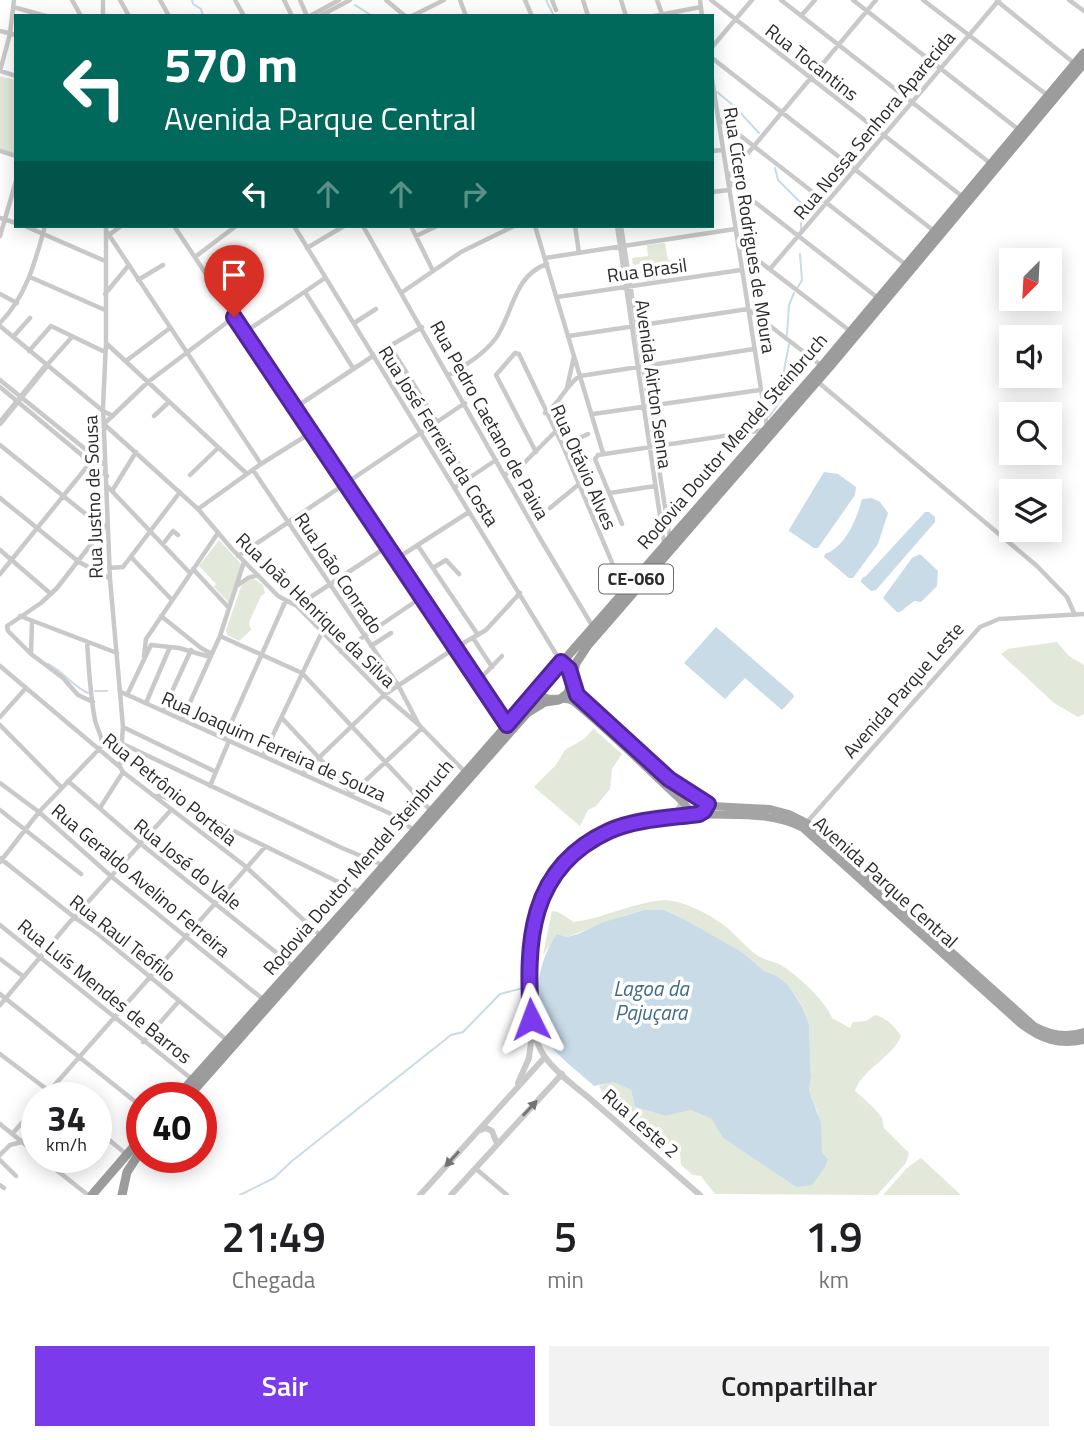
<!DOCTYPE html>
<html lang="pt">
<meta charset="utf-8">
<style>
:root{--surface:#fff;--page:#f2f2f2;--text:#202124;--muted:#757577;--accent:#7c3aed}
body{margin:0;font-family:"Titillium Web",sans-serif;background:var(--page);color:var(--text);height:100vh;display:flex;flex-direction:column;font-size:26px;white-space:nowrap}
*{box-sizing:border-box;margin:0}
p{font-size:23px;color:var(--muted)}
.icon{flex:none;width:38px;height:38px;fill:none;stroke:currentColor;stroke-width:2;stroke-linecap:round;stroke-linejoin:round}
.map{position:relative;height:1195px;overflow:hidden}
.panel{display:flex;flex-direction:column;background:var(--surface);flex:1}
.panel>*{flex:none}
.guide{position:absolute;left:14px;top:14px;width:700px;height:214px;border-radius:0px;box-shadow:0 4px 18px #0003;background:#00695c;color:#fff;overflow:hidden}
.needle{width:46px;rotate:204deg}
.buttons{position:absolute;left:999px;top:248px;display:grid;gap:14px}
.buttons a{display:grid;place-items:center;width:63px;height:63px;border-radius:0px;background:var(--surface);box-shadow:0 4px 18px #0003;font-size:35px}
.speed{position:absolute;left:21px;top:1082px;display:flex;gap:14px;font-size:35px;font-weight:700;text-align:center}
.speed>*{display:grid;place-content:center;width:91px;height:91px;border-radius:50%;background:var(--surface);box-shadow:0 4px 18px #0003;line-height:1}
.speed small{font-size:18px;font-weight:400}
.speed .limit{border:10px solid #d22;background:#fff;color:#111}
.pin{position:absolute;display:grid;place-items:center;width:60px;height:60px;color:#fff;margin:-72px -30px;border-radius:50% 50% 50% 0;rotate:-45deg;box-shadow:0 0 7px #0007}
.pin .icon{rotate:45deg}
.me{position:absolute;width:77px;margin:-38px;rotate:357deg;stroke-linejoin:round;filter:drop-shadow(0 0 5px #0008)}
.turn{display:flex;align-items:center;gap:24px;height:147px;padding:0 35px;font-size:32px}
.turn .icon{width:91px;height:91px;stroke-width:2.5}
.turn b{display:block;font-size:49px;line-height:60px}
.lanes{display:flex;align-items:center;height:66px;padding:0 35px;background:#0003;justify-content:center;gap:35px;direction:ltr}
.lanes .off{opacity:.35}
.eta{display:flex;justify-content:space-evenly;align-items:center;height:119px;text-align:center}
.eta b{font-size:42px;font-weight:600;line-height:49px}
.button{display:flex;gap:14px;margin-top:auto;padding:14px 35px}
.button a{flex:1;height:80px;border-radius:0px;background:var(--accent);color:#fff;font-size:28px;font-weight:600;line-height:80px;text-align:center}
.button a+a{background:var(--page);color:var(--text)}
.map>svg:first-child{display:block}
</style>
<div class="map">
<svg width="1084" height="1195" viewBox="0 0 1084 1195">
<rect width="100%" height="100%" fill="#fff"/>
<path fill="#e2e8da" d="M0,76L16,80V154L0,149Z
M665,243L668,260H672L674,277L646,281L633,272L650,271L649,263L633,265L632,258L648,256L647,245Z
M219,540L244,567L229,603L214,587L216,584L199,566Z
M254,579L263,585L265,593L261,596L249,622L251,630L239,641L227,635L226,630L241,587L246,581Z
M1057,642L1069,656L1084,665V714L1078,717L1054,703L1001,654L1008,649Z
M594,728L597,732L622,754L612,769L610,789L596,806L588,810L580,826L534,787L556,765L565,750L584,739Z
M666,900C685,902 705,912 721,923C735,933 745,947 758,956C765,960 772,961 779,964C793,971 828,1003 832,1018L850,1028L853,1022L866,1021L875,1015C886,1017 895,1027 901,1036C892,1058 861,1070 855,1091L873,1107L882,1118L884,1128L909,1153L906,1163L877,1195L715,1194L701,1176L693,1175L681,1165L680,1152L677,1148L653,1137L640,1127L605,1097L599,1086L614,1081L631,1090L635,1107L666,1116L691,1110L713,1119L723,1138L796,1187L822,1153L818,1113L809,1090L811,1077L809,1024L802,1005L788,985L777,976L764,971L742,953L684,919L664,910H644L626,915L567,937L557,934L543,955L552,911L558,912L574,922C605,918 633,902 666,900Z
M921,1158L961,1195H883L907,1168Z"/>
<path fill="#c8dbe7" d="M824,472L838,474L856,487L855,495L818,548H814L789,531L790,528Z
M872,498L880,502L888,513L878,544L853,578H849L824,557L825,554C846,547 857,518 862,499Z
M925,512H929L935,517V522L876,590L871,591L861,582L862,578L866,576Z
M920,554L938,571L937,586L921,602L914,601L900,612H897L883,598L912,558Z
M716,627L793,694L794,697L782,710L745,678L725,699L684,663Z
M644,910H664L684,919L743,953L764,971L777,976L788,985L802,1006L809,1024L811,1077L809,1090L821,1123L822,1153L828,1159L825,1167L812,1185L796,1187L723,1138L712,1119L691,1110L666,1116L635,1107L631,1090L614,1082L594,1086C579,1072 559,1058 547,1041C528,1015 538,958 557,934L567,937L578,934L604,922Z"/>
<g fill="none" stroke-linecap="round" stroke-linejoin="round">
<path stroke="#c8dbe7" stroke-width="2" d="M192,0L193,4L201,9L203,16
M546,0L554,16
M355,5L372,16
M717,92L734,106L759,133
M775,168L778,180L801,203V229
M798,287L802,280L800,254
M787,335L789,305L794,293
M769,417L781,400L784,390L783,376L789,344
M48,664C64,672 73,687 88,693
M95,691H107
M240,1195L274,1178L292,1161L451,1035L463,1032L500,994L523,988"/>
<path stroke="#c9c9c9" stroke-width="4.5" d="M72,0L81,16
M103,0V16
M120,0L129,16
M160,0L169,16
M235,0L244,16
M284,0L292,16
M300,0L307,16
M386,0L405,16
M460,0L466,16
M525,0L532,16
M552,0L556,10
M583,0L588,16
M621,0L626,16
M657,0L662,14
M700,0L702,16
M711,0L963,197
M781,0L990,163
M853,0L1019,130
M923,0L1047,95
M1069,0L1084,11
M997,1L1074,63
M13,7L46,16
M310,16L339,0
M320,16L350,0
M412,16L444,0
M654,16L701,7
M801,16L815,0
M0,31L16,35
M10,33L14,0
M712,47L752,0
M712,58L934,231
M0,71L10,34
M0,71L16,76
M712,79L767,427
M719,119L905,264
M0,151L16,156
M712,151L723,150
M728,177L876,0
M729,182L878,298
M712,192L729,190
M0,218L16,223
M25,226L105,261
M106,226V343L103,407L110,579L123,727L120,767
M174,226L507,725
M294,226L561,662
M363,226L538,535L593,627
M411,226L433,271
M535,226L603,453
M575,226L579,253
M617,226L664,543
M621,226L670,539
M107,232L261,464
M109,235L121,226
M0,236L16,181
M416,236L437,226
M738,245L850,331
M307,248L344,226
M195,257L236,226
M545,258L735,229
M770,269L999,0
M30,277L105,310
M138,280L163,265
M305,292L353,368
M401,293L461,252L514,226
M0,294L17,303
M105,294L129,265
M557,297L741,270
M0,323C27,295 35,262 45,226
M354,323L376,309
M0,326L103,411L113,416
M245,332L325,278
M569,336L748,309L822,366
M13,337L30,318
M107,344L247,474
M390,346L437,422
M29,351L51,326L105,352
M126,361L170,328
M47,365L72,337
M449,375C466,365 484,354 496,338C513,313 514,275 547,264
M0,380L105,465
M818,382L1037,566L1067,597L1075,615
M0,387L107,476
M567,388L574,356
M296,407L373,356L422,327
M545,413C561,403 565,385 580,376L754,349
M593,414L760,390
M154,416L169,402
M106,422L148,382L234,317
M105,425L198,509L232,549L278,596L297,606L384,695L419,725
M444,440L468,479
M0,445L103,528
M563,446L588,434
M536,452L496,375L515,353L519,354L563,446L624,591
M253,470L398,685L419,725L465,772
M190,475L218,448
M504,475L523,464L555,432
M107,486L190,573
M454,488L496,460
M112,491L136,452
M610,493L655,486
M0,498L79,562L109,578
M550,508L578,485
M198,509L261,464L312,432
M622,524L595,459L598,455L764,430
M163,544L173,531L178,535
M418,546L478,635
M0,550L51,594
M238,556L465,403
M131,557L172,600
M396,559L469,512
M109,568L123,567L180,492
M433,568L446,560L459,574
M193,569L229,608
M0,574L90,463L92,456
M238,585L248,578L258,575
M297,606L388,546
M20,616L117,653
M161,616L201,648L212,654
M220,636L302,673L431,811
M473,638L492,667
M371,646L391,633
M341,652L422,597
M31,653L32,622
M144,656L146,639L218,533
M0,666L120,767L123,772L245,866L320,935
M477,682L502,656
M121,692L389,813L414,830
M127,695L151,645L179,648L210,657
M93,702L78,695L63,678L31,654L8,631L7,626L41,603L57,588L106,525
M146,703L170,647
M163,711L191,650
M0,717L26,688
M282,718L351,792
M182,720L220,636L244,562
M0,725L62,788
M123,727L216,772
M224,739L286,600
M123,744L342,848L383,865
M263,756L322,632
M302,774L384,695L455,648L486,630L520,593
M68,781L141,844L293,966
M0,783L39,812L112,877L264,1000
M210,786L229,741
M350,795L422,728
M156,796H162L359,892
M100,808L123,772
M0,810L81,874
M807,822L980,627L999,619L1084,614
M0,858L74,917L98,934L228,1041
M0,862L39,812L102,746C103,737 97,729 95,720C90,695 89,668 87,642
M0,925L193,1080
M0,959L24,977
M0,994L142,1107
M0,1005L68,924L171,810
M143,1042L179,1001
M0,1054L57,1097
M44,1097L264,848
M0,1124L37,1154
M96,1129L126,1154
M12,1134L37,1106
M0,1155L10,1145L22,1142
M40,1157L88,1195
M0,1160L16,1176
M475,1168L507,1195
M0,1185L4,1188"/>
<path stroke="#c9c9c9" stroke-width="6" d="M0,423L47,365
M671,817C681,811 680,801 688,793
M518,1083L529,1058L532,1034
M478,1131L486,1128L492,1131L497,1144
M420,1195L545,1057
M451,1195L562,1074
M700,1195C665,1165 631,1134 596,1104C579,1089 558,1075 545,1057C529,1035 530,1005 529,980C527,917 549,858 610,831C637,819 669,818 699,814L704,811L708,804"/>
<path stroke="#a4a4a4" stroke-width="8" d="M561,662L569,669L577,696L679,787L713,806L770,809L789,814L807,823L1034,1026C1050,1035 1066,1038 1084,1032
M538,689C545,707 563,693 574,702C612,733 647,769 682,801L690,811L699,814C734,816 770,811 803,828L1021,1024C1041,1039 1059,1046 1084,1040"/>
<path stroke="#9c9c9c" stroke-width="9" d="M177,1097L360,893L822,366L1084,53
M188,1097L527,713L545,702L559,700L568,693L576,663L588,645L832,364L1084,63
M92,1195L142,1137
M122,1195L127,1172L142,1149"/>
</g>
<defs><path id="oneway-solid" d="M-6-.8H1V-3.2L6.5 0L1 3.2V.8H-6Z" transform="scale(1.75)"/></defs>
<g fill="#737373">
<use href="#oneway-solid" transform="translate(530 1108) rotate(-47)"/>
<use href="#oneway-solid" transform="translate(452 1159) rotate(132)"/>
</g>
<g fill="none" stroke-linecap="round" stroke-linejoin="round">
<g stroke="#51269a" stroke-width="18">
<path id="route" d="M234,317L507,725L561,662L569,669L577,695L669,779L708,804L704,811L699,814C669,818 636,819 609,831C528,868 526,943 531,1019"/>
</g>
<use href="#route" stroke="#7c3aed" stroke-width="12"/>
</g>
<g text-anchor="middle" stroke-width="7" stroke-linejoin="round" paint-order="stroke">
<rect fill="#fff" stroke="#6b6b6b" stroke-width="2" x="599" y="564.5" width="74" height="29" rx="5"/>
<g font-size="18" font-weight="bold" fill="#2c2c2c">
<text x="636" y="585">CE-060</text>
</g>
<g font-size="19" fill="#2c2c2c" stroke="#fff">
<text transform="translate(812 62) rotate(38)" y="7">Rua Tocantins</text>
<text transform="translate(874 125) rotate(-50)" y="7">Rua Nossa Senhora Aparecida</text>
<text transform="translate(750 230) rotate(81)" y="7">Rua Cícero Rodrigues de Moura</text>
<text transform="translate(647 270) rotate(-8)" y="7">Rua Brasil</text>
<text transform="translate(654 384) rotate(82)" y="7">Avenida Airton Senna</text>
<text transform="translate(490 420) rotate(61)" y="7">Rua Pedro Caetano de Paiva</text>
<text transform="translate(439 436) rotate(58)" y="7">Rua José Ferreira da Costa</text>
<text transform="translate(732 441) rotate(-49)" y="7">Rodovia Doutor Mendel Steinbruch</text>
<text transform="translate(584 467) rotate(66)" y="7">Rua Otávio Alves</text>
<text transform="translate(93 497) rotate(-92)" y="7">Rua Justno de Sousa</text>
<text transform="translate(339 573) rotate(56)" y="7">Rua João Conrado</text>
<text transform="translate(316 610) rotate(44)" y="7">Rua João Henrique da Silva</text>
<text transform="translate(903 690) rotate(-49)" y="7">Avenida Parque Leste</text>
<text transform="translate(274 746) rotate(24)" y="7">Rua Joaquim Ferreira de Souza</text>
<text transform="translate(170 789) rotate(39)" y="7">Rua Petrônio Portela</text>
<text transform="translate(188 864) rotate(39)" y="7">Rua José do Vale</text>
<text transform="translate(358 867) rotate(-49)" y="7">Rodovia Doutor Mendel Steinbruch</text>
<text transform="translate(141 880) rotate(40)" y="7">Rua Geraldo Avelino Ferreira</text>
<text transform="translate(886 882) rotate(42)" y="7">Avenida Parque Central</text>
<text transform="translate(123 938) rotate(38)" y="7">Rua Raul Teófilo</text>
<text transform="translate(105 991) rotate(39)" y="7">Rua Luís Mendes de Barros</text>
<text transform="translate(641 1123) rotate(41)" y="7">Rua Leste 2</text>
</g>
<g font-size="21" font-style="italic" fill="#426c86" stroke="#fff">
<text x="651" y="996">Lagoa da<tspan x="651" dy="24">Pajuçara</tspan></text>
</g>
</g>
</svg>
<div class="buttons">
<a><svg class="needle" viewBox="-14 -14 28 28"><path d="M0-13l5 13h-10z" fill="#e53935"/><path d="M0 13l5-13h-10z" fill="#757577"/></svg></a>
<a><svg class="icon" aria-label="sound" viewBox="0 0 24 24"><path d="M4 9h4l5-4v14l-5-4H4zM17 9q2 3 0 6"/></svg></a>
<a><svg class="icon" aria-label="search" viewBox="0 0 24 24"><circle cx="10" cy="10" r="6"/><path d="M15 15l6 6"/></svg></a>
<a><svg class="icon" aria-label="layers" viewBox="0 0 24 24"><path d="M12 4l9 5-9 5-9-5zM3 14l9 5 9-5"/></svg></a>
</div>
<div class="speed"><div>34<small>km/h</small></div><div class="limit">40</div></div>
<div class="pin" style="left:234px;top:317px;background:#d93025"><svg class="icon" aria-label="arrive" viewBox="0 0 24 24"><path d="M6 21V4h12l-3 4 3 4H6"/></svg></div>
<svg class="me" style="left:531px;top:1019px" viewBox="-20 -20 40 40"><path d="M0-17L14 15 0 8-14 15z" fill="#7c3aed" stroke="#fff" stroke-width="4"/></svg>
<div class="guide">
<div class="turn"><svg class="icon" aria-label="left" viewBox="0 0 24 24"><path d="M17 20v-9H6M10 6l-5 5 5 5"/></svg><div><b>570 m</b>Avenida Parque Central</div></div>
<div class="lanes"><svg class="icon" aria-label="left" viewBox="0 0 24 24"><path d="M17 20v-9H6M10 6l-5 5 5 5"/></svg><svg class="icon off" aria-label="ahead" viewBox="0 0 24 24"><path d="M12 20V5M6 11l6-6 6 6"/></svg><svg class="icon off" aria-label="ahead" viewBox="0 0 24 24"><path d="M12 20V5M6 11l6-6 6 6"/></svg><svg class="icon off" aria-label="right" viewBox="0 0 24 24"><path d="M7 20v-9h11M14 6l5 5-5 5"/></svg></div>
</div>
</div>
<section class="panel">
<div class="eta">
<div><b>21:49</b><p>Chegada</p></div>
<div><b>5</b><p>min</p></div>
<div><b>1.9</b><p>km</p></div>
</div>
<div class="button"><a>Sair</a><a>Compartilhar</a></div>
</section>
